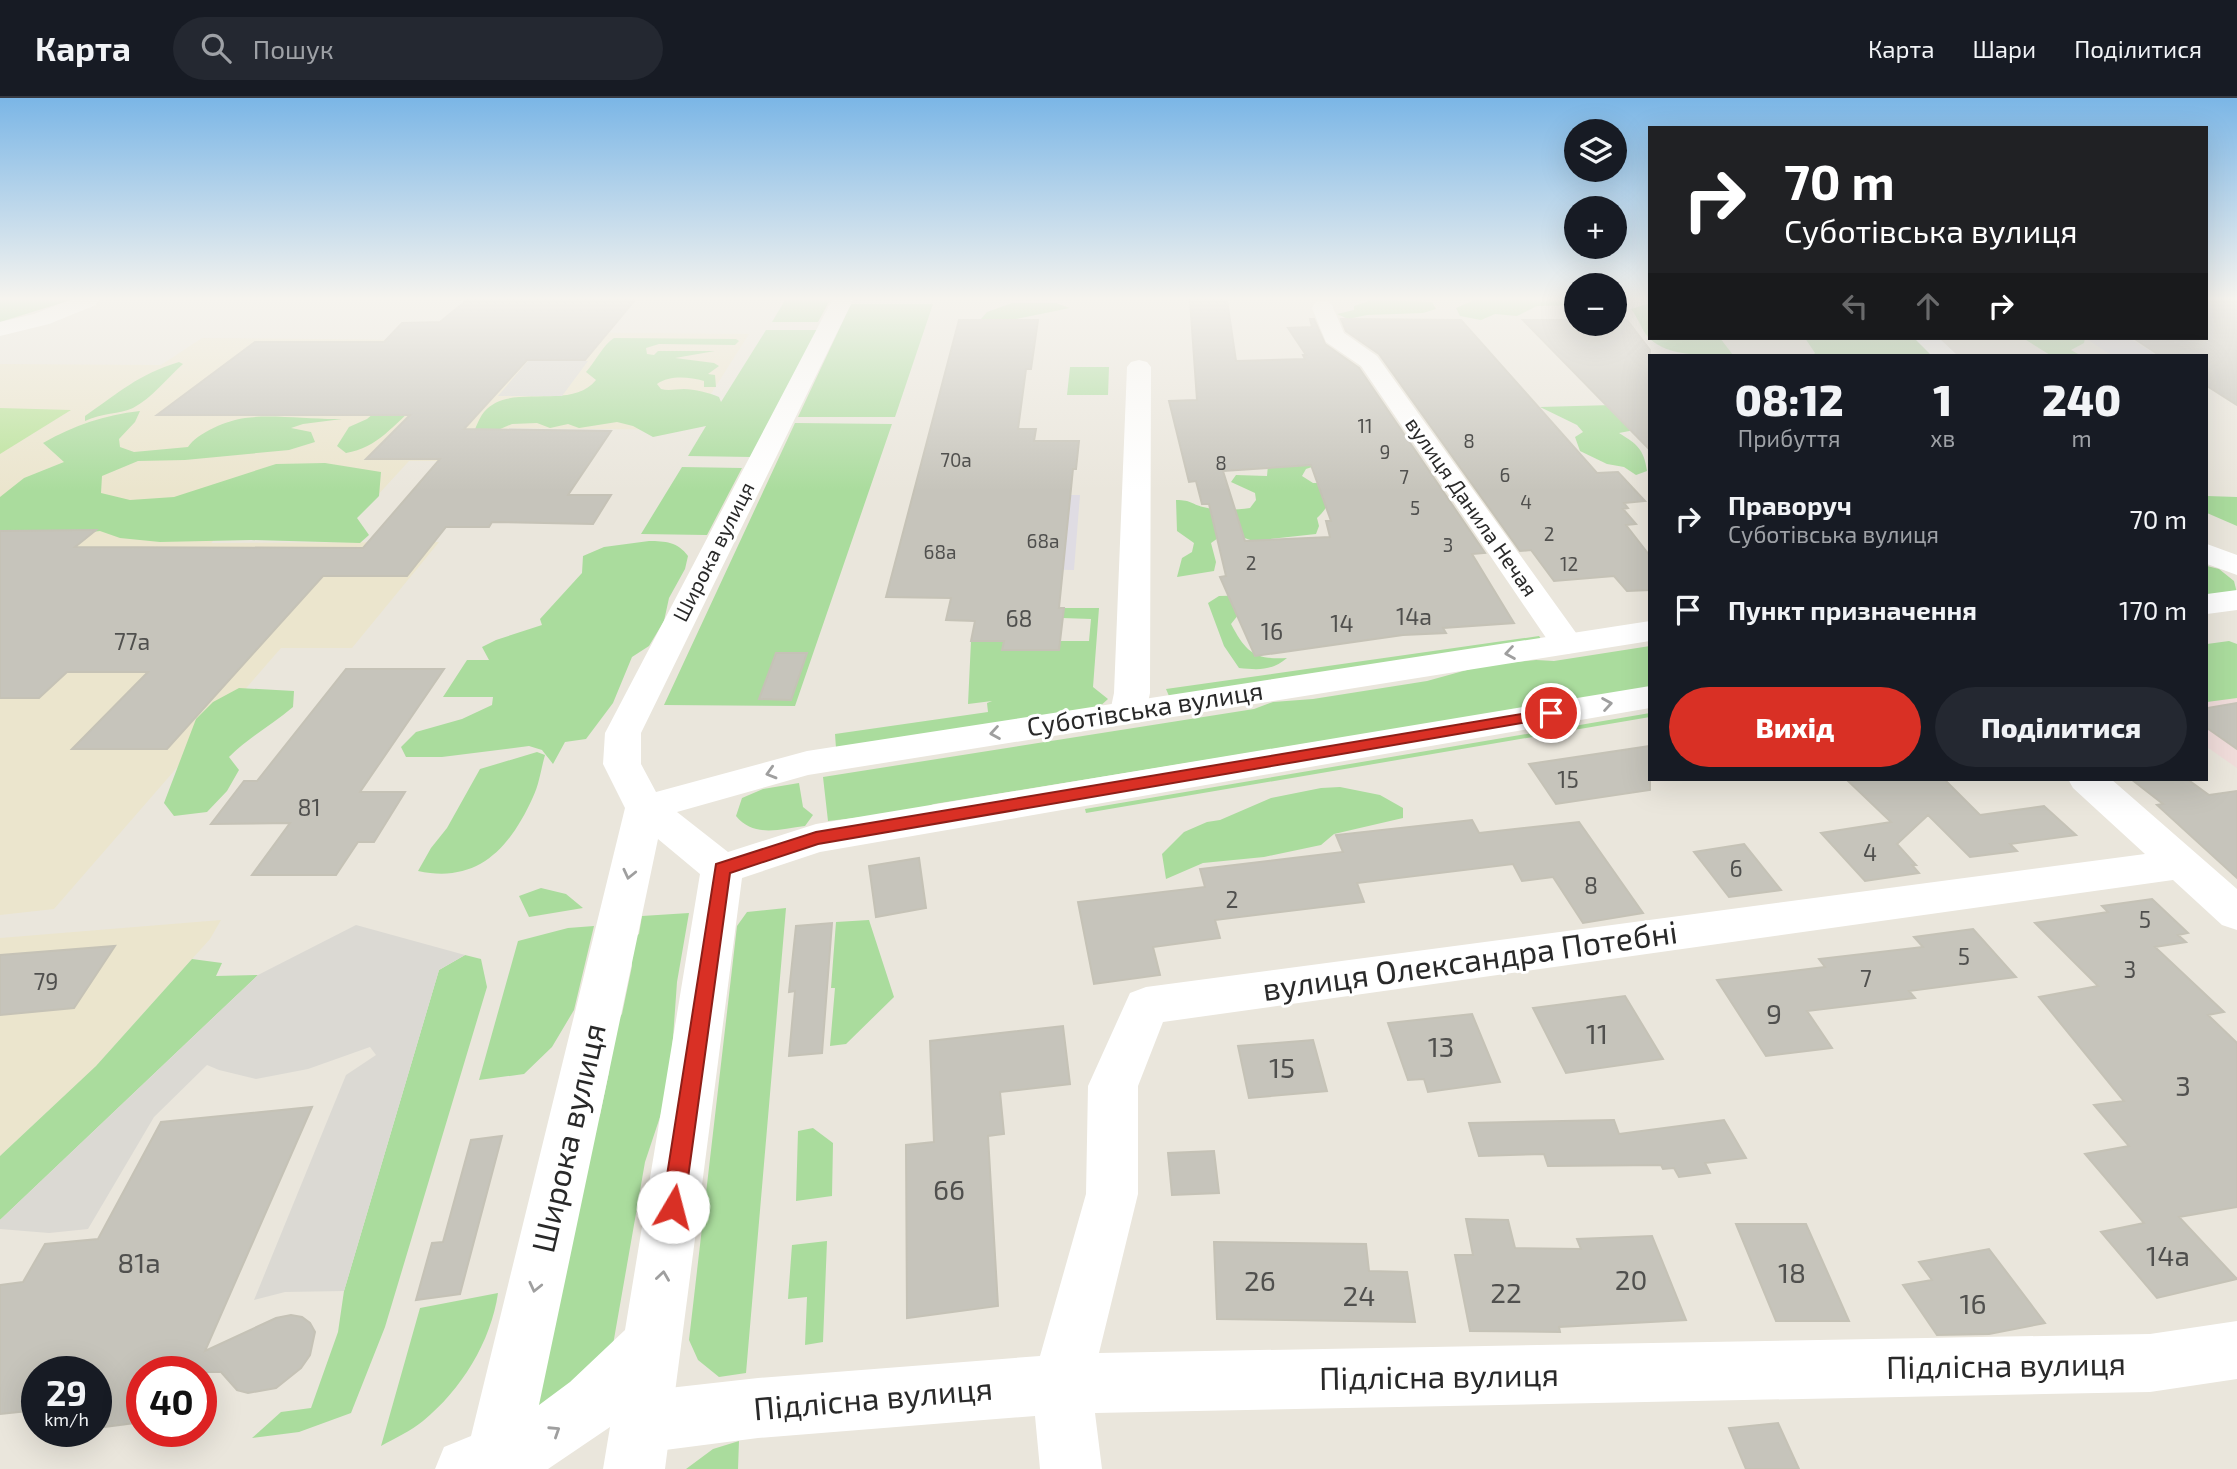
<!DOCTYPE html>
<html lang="uk">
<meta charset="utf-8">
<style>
:root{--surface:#171b24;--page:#242831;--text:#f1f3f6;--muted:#9ea1a6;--line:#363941;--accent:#d93025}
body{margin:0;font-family:"Exo 2",sans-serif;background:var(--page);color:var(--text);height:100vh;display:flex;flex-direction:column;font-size:26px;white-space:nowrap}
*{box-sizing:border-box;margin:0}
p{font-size:23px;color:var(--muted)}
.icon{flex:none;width:38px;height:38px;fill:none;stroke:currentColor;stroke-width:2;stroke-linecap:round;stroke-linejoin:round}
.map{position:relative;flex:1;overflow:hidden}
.details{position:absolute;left:1648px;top:256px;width:560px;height:427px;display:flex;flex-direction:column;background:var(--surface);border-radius:0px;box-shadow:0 7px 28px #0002}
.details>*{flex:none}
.guide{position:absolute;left:1648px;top:28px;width:560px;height:214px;border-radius:0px;box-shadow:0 7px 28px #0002;background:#202124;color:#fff;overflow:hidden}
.tools{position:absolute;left:1564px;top:21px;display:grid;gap:14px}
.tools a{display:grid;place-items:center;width:63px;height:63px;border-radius:50%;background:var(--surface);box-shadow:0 7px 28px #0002;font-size:35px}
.speed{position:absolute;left:21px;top:1258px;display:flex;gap:14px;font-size:35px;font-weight:700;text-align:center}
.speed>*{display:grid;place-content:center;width:91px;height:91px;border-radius:50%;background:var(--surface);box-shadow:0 7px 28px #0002;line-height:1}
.speed small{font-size:18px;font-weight:400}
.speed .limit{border:10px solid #d22;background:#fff;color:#111}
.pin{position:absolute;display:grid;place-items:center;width:60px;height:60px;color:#fff;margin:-30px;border:4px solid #fff;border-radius:50%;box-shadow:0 2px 7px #0007}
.me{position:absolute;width:77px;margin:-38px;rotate:8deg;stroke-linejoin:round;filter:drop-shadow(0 0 5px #0008)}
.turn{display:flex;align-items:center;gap:24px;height:147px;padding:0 21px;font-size:32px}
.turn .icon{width:91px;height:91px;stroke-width:2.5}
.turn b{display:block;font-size:49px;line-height:60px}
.lanes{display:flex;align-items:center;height:66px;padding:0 21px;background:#0003;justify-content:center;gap:35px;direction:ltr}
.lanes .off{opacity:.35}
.eta{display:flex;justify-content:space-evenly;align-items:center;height:119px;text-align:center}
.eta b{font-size:42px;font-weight:800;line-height:49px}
.primary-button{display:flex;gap:14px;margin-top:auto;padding:14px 21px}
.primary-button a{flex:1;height:80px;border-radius:42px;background:var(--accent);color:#fff;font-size:28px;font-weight:800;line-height:80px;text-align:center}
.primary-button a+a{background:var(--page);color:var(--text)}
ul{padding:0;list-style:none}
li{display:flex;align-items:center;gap:21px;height:91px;padding:0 21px}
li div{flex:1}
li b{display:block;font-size:26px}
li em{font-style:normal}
header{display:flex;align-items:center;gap:42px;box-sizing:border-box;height:98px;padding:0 35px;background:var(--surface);border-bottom:2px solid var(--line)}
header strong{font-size:33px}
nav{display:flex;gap:38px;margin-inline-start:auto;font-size:24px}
.search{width:490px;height:63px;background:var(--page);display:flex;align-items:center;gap:18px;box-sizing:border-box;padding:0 24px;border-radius:38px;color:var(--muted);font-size:26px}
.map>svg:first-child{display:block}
</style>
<header>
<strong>Карта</strong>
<div class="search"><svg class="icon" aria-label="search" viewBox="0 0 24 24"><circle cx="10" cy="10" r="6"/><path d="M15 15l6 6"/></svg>Пошук</div>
<nav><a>Карта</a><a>Шари</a><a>Поділитися</a></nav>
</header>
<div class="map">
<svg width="2237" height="1371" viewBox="0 0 2237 1371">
<rect width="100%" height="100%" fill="#eae6dc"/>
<path fill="#dfdce3" d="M2085,240H2129L2156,257H2111Z
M1021,397H1080L1074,472L1010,471Z"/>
<path fill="#ebe5cd" d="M443,233L749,236L688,332L508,330L480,363H409L354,423L0,426V266L161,267L202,240L422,242Z
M229,428L211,445L439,444L352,550H281L54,811L0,817V429Z
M221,822L210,841L96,968L0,1058V840Z"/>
<path fill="#f0dcda" d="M2237,563V670L2207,649V568Z"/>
<path fill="#aadc9d" d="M0,202H71L0,224Z
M785,202H830L818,224H772Z
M1367,202L1432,204L1436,211L1423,215L1367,217L1348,221L1337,216L1354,212V208L1369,203Z
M1474,202H1577V207L1537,208L1517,218L1495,216L1481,222L1460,218L1456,210Z
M1012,205H1056L1070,210L986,227L981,221L987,214Z
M1650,205V240H1720L1733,257C1707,257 1668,260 1648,239C1641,231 1638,219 1631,211Z
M851,206H933L895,319H798Z
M766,232H818L751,359L688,358L706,328L653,339L633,328L617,324L579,330L568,326L550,330L537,325L512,326L470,344C474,335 478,321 484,314C510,283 570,314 596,282L586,274C595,264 603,247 614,240L736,241L739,243L735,247L659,246L646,250L647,256L654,257L658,253H715L675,260L714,265L719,268L708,276L715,277L716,289H704V283C689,279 670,277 657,286L661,291C669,293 676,291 684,291C694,291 710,295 719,299L721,304Z
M1805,240H1915L1936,257H1813L1815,255Z
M2023,240H2085L2084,245L2071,252L2080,257H2050Z
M179,264L183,266C167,280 152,300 133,310C120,316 101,315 85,323V318C120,294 137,277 179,264Z
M1070,269H1109L1108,297H1067Z
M1636,302L1650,304V329L1619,335C1637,346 1644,351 1647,373L1636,377L1624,369L1607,366L1580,353L1575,339L1583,334L1577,327L1540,309L1612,307Z
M418,306C394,326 378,350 346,355L337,348L349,329L367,321L381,309Z
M140,313L135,324L119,341L120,349L134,354L188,349C197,335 228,322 245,320C272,316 313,322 342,321L303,326L291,330L311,334L315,344L289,352L185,362L138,363L102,378L101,395L130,402L174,399L276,366L325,365L381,374L379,398L357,420L369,437L360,445L251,442L160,444L120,440L100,433L57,438L26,432L0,434V399L24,380L64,364L43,345C75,327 104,317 140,313Z
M795,325L892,326L795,608L664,607Z
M1269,356L1318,367L1306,371L1302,378L1313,385H1345C1335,396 1325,413 1317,420L1319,428L1316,436L1253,443L1239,438H1221L1211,445L1216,464L1214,473L1177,479L1182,460L1192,454L1194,445L1177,433L1176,402C1192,402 1191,406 1203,409C1218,413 1236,412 1250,410L1256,402L1255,395L1231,384L1236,377L1267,378Z
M682,369L742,370L707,437L641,436Z
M2207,398L2237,399V428L2207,415Z
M649,443C665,443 678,444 688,458L685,471L669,500L664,523L649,548L632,559L613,605L586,641L565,644L553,666L542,652L529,648L442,659H406L401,649L416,634L462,621L492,607L493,599H443L467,562H489L482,549L496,542L542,527L540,521L582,475L583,458L604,449Z
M2207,468L2219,471L2234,483L2237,495L2207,499Z
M1254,497L1231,526C1246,554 1254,562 1287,560C1272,573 1258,572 1239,570L1224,548L1208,505L1219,498Z
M1064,510H1099L1093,589L1108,601L1098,610L836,650L835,636L988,614L987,605L992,603L968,606L971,543H1004L1003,552H1059L1060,543H1089L1091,521L1062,520Z
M1539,538L1544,545L1169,598L1166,591Z
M2229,543L2237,546V600L2207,604V546Z
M1650,548V590L934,706L915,713L828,723L823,679L1254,611L1273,604L1313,601L1427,583L1485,567L1536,562L1554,563Z
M239,590L294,593L293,609C272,627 249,639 229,659L239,672L227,693L207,714L174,718L164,705L196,621L213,604Z
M1650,615V619L1086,715L1085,711Z
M537,654L545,657C541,671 539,687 533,699C510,750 478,786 418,773L431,750L447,730L480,671Z
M799,685L803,709L813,717L805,728C780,731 754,740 736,718L742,700L763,691Z
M1340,689L1380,697L1403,710V720L1334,736L1321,747L1264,759L1203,765L1166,781L1162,756L1184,734L1207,724L1220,722L1271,700L1321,690Z
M541,790L566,796L583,810L529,819L519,798Z
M786,810L746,1275L719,1279L698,1262L689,1242L737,828L747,814Z
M689,815L677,884L671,968L661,1016L645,1064L603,1304L532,1339L589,1043L600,1017L609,974L612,932L622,916L632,868V841L639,836L642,818Z
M869,822L894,899L846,946L830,948L835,890H831L836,824Z
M594,828L574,912L552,949L524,976L479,982L518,843L568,830Z
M465,857L481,861L487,889L385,1229L351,1315L299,1334L252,1340L281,1314L311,1310L338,1234L344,1193L439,872Z
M192,861L222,865L216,878L258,877L0,1122V1058L96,968Z
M813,1030L833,1045L832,1098L796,1103L798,1033Z
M827,1143L823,1244L805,1247L807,1199L788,1201L792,1147Z
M498,1195C491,1244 461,1292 423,1323C411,1333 395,1340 381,1348L420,1210Z
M739,1343L738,1371H686L713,1351Z"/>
<path fill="#bae39a" d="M0,310L71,312L0,356Z"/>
<path fill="#dbd9d3" d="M528,263H588L562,298H498Z
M356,827L465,857L439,872L344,1193L285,1194L254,1202L346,977L376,957L370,949L308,971L256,981L219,972L207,967L154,1019L88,1131L49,1135L0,1131V1122L258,877Z"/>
<path fill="#c6c4bb" stroke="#c5c2b6" stroke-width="2" fill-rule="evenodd" d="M467,202H635L585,262H527L464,331L611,333L568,397H611L593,426L492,424L489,429H446L407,478H323L167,651H72L148,574H67L39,600H0V433L96,432L75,449L363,450L440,361H366L410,317H157L255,244H384L402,225L440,224Z
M1190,202H1227L1236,263L1305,261L1303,257H1306L1288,230L1312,229L1310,221H1314L1325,246L1359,270L1485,455L1472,456L1514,525L1443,530L1446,535L1403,537L1255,558L1220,479L1226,478L1209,406H1202L1196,383L1189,384L1169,303L1197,302ZM1311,367L1331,423H1326L1330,439L1245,443L1223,373Z
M2207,202H2237V307L2207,288V257H2159L2135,241L2207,242Z
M1341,221L1461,222L1597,375L1618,374L1645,403L1624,405L1628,410L1623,411L1636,426L1626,427L1650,458V492L1627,493L1614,478L1554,483L1531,452L1520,453L1379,256L1346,233Z
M959,222H1038L1031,271H1026L1018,331H1036L1034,343H1079L1076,371H1073L1059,510H1064L1059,552H1002L1004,543H971L975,523L946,522L951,500L886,499Z
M1523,222H1577V226H1615V222H1627L1650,252V352Z
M776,555H807L791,602L759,601Z
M346,571H444L360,694H405L374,744H358L336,777H252L290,725L211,726L244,683H257Z
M2237,605V651L2207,630V610Z
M1650,648V692L1556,706L1529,666Z
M1846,681H1944L1980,717L2044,708L2076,737L2010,746L2017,753L1970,759L1928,717L1897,746L1916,767H1912L1919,775L1865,783L1821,735L1891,724Z
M2131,681H2187L2209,697L2237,693V780L2157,707L2163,706Z
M1472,722L1479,735L1579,724L1643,815L1583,825L1553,779L1522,783L1513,766L1357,785L1364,804L1215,822L1220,840L1153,849L1160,877L1094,886L1078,804L1205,789L1200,771L1343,754L1336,737Z
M1744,746L1781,792L1729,799L1694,754Z
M919,760L926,810L876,819L869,768Z
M2152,801L2188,835L2178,837L2186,844L2155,849L2224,914L2208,917L2237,945V1109L2179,1119L2237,1181L2157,1200L2101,1134L2144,1125L2085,1056L2129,1048L2094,1007L2124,1003L2039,899L2098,888L2035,825L2108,814L2102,808Z
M832,825L822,955L789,958L795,893L789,894L796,828Z
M1973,831L2016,879L1909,893L1915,900L1807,913L1832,950L1766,958L1717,882L1825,869L1819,861L1923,849L1914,839Z
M115,848L74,910L0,917V857Z
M1625,898L1663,961L1566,975L1533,910Z
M1472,916L1500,984L1428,994L1424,981L1408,982L1388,925Z
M1063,928L1070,986L1000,994L1004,1036L988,1038L998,1208L907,1220L906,1047L934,1044L930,943Z
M1313,942L1327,993L1249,1000L1238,948Z
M312,1009L205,1253L276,1220L291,1217L302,1219L310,1225L315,1234L310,1257L301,1270L276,1290L248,1295L237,1292L221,1274H142V1324L96,1330V1274H37V1312L0,1316V1187L23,1184L45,1146L98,1141L161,1024Z
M1614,1022L1619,1036L1724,1022L1746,1060L1705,1065L1710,1075L1679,1079L1674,1070L1663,1071L1661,1067L1548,1068L1544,1056L1479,1058L1469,1025Z
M502,1038L460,1196L416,1202L432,1145L443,1144L471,1042Z
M1214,1053L1219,1095L1172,1097L1168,1055Z
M1466,1121L1508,1122L1515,1150L1581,1151L1577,1141L1652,1138L1686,1222L1559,1229L1560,1234L1470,1233L1455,1157H1473Z
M1736,1126H1806L1849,1223H1776Z
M1214,1144L1366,1146L1369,1173L1407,1174L1415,1224L1217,1221Z
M1989,1151L2045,1225L1989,1236L1937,1237L1903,1187L1932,1182L1919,1164Z
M1778,1325L1799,1371H1746L1729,1330Z"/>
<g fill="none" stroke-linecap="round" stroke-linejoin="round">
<path fill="#fff" fill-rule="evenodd" d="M70,202H99L96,207L49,226L0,238V224L34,216Z
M1323,203L1331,205L1344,235L1377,258L1584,546L1579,553L1567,556L1555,553L1361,268L1326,244L1312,210L1315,205Z
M1914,240H1939L1957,257H1931Z
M1139,262L1147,264L1151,269L1150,595L1146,614L1141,622L1128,625L1115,622L1110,614L1114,595L1127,269L1131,264Z
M2068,681H2111L2237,791V832L2222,827L2173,782L1163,924L1138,988V1096L1099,1255L2150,1236L2237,1223V1281L2150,1294L1095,1315L1102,1371H1040L1035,1318L758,1340L642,1355L620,1346L611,1324L620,1302L642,1293L758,1280L1040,1258L1086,1096L1088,988L1130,895L1146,889L2145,756L2073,690Z"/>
<path fill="#fff" fill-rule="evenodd" d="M832,202H853L641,635V666L656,694L807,653L1650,523V543L808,677L677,714L728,754L816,726L1650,588V610L820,754L742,780L665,1371H603L610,1329L548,1371H435L444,1349L471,1338L625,710L603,666L605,635ZM658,741L700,776L625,1232L570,1284L539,1307Z
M2207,446L2237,457V477L2207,466Z
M2237,492V512L2207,516V496Z"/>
</g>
<defs><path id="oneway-chevron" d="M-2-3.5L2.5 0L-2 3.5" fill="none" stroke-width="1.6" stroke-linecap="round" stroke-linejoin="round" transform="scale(1.75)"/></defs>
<g stroke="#9f9f9f">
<use href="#oneway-chevron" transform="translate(1510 555) rotate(171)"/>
<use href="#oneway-chevron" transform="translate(1607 606) rotate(-9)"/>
<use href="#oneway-chevron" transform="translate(995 635) rotate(171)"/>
<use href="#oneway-chevron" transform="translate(771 675) rotate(164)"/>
<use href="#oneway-chevron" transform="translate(629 776) rotate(103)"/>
<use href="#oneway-chevron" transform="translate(663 1178) rotate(-82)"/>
<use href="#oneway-chevron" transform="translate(535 1189) rotate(103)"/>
<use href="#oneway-chevron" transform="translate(555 1333) rotate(-33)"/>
</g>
<linearGradient id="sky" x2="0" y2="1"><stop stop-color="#7bb6e6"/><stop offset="0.51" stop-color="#f6f4ef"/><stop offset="1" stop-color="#f6f4ef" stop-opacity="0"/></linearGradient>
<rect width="2237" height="393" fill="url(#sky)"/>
<path fill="#d93025" stroke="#8d1f18" stroke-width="2" d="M1551,611L1557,612L1559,615L1557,619L818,746L730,775L684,1109L681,1116L673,1119L665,1116L662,1109L716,766L816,734Z"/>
<g text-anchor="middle" stroke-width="6" stroke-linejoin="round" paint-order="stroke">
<g font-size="19" fill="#50504e">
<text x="1365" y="335">11</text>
<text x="1469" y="350">8</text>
<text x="1385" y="361">9</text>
<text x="956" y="369">70а</text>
<text x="1221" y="372">8</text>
<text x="1505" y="384">6</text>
<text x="1404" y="386">7</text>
<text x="1526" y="411">4</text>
<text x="1415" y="417">5</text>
<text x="1549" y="443">2</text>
<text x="1043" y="450">68а</text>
<text x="1448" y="454">3</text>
<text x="940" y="461">68а</text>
<text x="1251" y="472">2</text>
<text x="1569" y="473">12</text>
</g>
<g font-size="21" fill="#292929" stroke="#fff">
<text transform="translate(1471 409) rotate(55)" y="7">вулиця Данила Нечая</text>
<text transform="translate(714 454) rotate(-63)" y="7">Широка вулиця</text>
</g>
<g font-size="23" fill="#50504e">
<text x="1414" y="527">14а</text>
<text x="1019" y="529">68</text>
<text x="1342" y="534">14</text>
<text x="1272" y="542">16</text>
<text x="132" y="552">77а</text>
<text x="1568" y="690">15</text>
<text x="309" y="718">81</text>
<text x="1870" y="763">4</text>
<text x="1736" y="779">6</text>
<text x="1591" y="796">8</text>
<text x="1232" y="810">2</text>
<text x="2145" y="830">5</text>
<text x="1964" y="867">5</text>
<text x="2130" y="880">3</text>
<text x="1866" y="889">7</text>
<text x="46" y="892">79</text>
</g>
<g font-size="26" fill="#292929" stroke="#fff">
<text transform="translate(1145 611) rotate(-9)" y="9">Суботівська вулиця</text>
</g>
<g font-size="28" fill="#50504e">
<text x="1774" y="926">9</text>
<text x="1597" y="946">11</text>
<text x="1441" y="959">13</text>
<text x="1282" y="980">15</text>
<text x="2183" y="998">3</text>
<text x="949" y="1102">66</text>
<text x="2168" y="1168">14а</text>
<text x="139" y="1175">81а</text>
<text x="1792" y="1185">18</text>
<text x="1631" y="1192">20</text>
<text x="1260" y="1193">26</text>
<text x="1506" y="1205">22</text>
<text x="1359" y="1208">24</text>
<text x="1973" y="1216">16</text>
</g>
<g font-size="32" fill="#292929" stroke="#fff">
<text transform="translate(1470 863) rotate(-8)" y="11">вулиця Олександра Потебні</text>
<text transform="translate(569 1040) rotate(-77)" y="11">Широка вулиця</text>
<text transform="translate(2006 1268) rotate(-1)" y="11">Підлісна вулиця</text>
<text transform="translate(1439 1279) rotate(-1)" y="11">Підлісна вулиця</text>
<text transform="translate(873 1301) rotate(-5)" y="11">Підлісна вулиця</text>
</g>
</g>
</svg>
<div class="tools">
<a><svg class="icon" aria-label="layers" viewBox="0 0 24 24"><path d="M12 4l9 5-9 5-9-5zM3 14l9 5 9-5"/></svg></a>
<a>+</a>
<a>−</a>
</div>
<div class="speed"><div>29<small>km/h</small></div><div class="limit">40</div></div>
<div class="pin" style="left:1551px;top:615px;background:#d93025"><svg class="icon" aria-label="arrive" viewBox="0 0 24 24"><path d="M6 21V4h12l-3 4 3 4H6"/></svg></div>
<svg class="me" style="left:673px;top:1109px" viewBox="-20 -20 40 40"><circle r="19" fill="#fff"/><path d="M0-13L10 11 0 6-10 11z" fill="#d93025"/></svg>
<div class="guide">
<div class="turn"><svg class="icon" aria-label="right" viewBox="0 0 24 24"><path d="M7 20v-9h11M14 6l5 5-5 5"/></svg><div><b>70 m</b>Суботівська вулиця</div></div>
<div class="lanes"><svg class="icon off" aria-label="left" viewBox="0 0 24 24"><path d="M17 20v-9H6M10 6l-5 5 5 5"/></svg><svg class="icon off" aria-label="ahead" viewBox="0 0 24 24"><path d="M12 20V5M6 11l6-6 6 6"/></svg><svg class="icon" aria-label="right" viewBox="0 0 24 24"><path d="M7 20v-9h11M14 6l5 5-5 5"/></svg></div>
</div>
<section class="details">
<div class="eta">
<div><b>08:12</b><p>Прибуття</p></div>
<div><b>1</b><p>хв</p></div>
<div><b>240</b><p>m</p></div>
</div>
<ul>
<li><svg class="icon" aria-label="right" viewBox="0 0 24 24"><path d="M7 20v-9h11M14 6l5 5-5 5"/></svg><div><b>Праворуч</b><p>Суботівська вулиця</p></div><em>70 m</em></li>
<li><svg class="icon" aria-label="arrive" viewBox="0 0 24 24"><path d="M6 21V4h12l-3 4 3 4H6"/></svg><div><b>Пункт призначення</b></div><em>170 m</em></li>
</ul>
<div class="primary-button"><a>Вихід</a><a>Поділитися</a></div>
</section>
</div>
